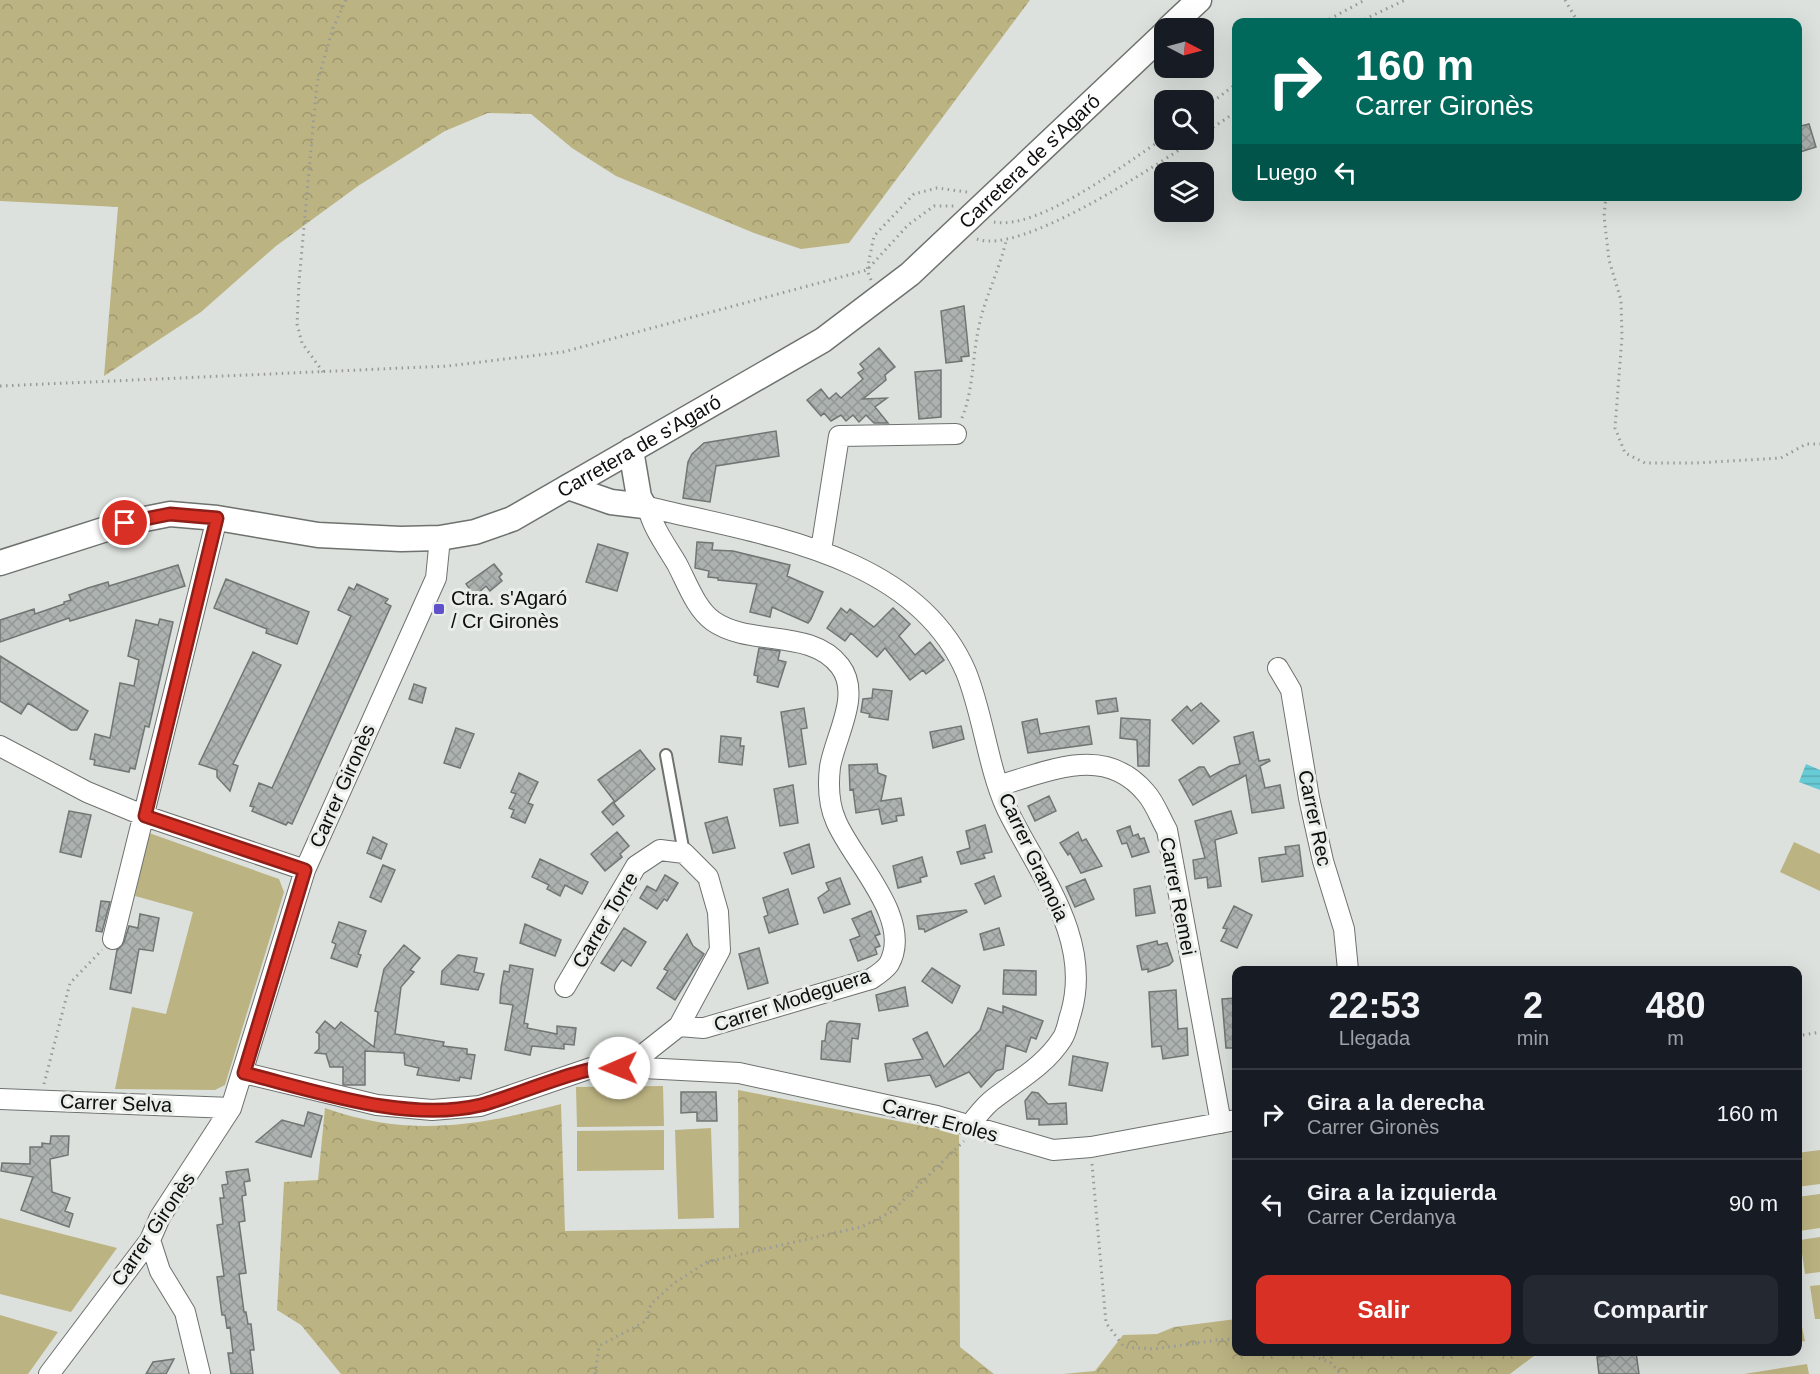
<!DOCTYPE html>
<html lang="es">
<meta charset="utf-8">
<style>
:root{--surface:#171b24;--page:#242831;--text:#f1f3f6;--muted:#9ea1a6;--line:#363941;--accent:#d93025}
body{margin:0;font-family:Helvetica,sans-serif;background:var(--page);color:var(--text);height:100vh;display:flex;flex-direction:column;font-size:22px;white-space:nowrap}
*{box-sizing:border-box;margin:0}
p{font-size:20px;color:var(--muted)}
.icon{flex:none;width:33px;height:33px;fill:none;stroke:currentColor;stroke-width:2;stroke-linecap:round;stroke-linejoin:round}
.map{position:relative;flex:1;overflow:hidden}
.details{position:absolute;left:1232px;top:966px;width:570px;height:390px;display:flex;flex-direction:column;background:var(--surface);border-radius:12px;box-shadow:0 6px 24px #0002}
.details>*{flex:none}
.hud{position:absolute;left:1232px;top:18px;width:570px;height:183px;border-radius:12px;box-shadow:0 6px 24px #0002;background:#00695c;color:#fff;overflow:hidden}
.needle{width:39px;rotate:96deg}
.buttons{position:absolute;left:1154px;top:18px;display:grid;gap:12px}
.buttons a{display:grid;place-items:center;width:60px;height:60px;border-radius:12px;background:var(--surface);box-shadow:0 6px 24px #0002;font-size:30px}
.pin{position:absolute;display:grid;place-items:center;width:51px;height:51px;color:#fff;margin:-26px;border:3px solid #fff;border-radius:50%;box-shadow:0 2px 6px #0007}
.me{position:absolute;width:66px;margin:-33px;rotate:269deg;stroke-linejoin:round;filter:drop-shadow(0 0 4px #0008)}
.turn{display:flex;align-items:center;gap:21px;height:126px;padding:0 24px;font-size:27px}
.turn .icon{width:78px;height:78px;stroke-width:2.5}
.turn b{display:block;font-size:42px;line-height:51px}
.then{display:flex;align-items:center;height:57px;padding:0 24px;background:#0003;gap:12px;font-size:22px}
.eta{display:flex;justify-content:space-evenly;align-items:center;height:102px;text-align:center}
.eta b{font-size:36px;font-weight:800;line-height:42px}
.cta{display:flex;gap:12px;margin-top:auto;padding:12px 24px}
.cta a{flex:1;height:69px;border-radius:12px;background:var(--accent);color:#fff;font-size:24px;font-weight:800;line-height:69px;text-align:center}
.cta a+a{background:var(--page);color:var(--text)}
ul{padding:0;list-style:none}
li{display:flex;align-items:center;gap:18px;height:90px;padding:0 24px;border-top:2px solid var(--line)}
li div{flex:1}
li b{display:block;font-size:22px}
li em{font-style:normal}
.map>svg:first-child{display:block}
</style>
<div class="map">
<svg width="1820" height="1374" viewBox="0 0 1820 1374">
<defs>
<pattern id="forest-crowns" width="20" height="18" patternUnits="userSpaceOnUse" patternTransform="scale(1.5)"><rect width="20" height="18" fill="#bcb382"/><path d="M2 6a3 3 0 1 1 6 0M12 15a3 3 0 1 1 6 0" fill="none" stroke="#a0996f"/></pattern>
<pattern id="water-rules" width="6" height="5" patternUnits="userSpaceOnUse" patternTransform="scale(1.5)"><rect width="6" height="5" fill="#67cad4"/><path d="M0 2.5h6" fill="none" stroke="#58acb5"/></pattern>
<pattern id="building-cross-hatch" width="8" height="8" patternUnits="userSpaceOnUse" patternTransform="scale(1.5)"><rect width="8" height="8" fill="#acb2b0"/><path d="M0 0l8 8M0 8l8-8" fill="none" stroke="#939896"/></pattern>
</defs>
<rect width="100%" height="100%" fill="#dce1dd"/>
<path fill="#bcb382" d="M149,833L279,879L284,892L225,1085L215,1090L115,1089L132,1007L166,1014L193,912L135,896Z
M1794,842L1820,854V891L1780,872Z
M663,1086L664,1126L577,1127L576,1087Z
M711,1128L714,1218L678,1219L675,1130Z
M664,1130V1170L577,1171V1131Z
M1820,1150V1184L1797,1187V1153Z
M1820,1194V1228L1799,1231L1797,1197Z
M0,1218L117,1248L71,1312L0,1294Z
M1820,1237V1272L1805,1274L1800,1240Z
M1820,1285V1319H1815L1810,1286Z
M1797,1303L1805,1341L1797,1343Z
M0,1315L58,1332L28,1374H0Z
M1807,1364L1809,1374H1744Z"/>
<path fill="url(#forest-crowns)" d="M0,0H1030L849,243L801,249L754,233L616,176L572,148L531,114L488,113L445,131L358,186L276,246L201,312L104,376L118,207L0,201Z
M738,1090L959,1133L960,1347L994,1374H341L301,1325L277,1310L284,1182L318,1180L325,1108C409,1138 477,1126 561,1104L565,1231L739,1228Z
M1236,1319V1352H1539L1510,1374H1063L1095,1371L1123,1335L1157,1334L1174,1327Z"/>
<path fill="url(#water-rules)" d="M1806,764L1820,770V790L1799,782Z"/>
<path fill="url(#building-cross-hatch)" stroke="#707674" stroke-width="1.5" d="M1809,124L1816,147L1797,153V127Z
M964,306L969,356L961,357L962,361L946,363L941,311Z
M879,348L895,367L885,375L886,380L863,399L887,398L875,407L888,423H874L866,415L859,422L853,415L846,421L841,415L831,421L824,413L821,416L807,400L821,389L829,399L836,393L841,398L863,379L858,373L864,369L860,364Z
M941,370V417L919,419L915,372Z
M776,431L779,456L716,466L710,502L683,498L688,462L692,454L704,443Z
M697,542L713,543L712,550L733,551L790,565L787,576L823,592L811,619L808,623L772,607L770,617L750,612L757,584L718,580V578L708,577L709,571L695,568Z
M598,544L628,553L617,591L586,582Z
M494,564L502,574L499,577L502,581L490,591L486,586L475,596L466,584Z
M178,565L185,586L70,621L69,618L0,642V620L34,609L35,614L64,604V602L71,600L69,595L88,588L108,582L109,586Z
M226,579L309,612L297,644L266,633L267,629L214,608Z
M357,584L388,599L385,603L391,606L292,824L288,822L286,825L252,811L254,807L250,806L259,783L272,788L351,616L338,610L349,587L354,590Z
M841,608L847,613L850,609L874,627L893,608L910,624L899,636L915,655L930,642L944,660L926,674L923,670L910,680L885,648L877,657L851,633L845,641L827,628Z
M160,619L173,622L149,727L145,726L135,769L130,768L129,772L94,765L95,760L90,759L95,734L110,738L120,683L134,686L139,660L128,656L136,620L158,625Z
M759,648L780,651L778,660L786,662L778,687L757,682L758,676L754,675Z
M253,652L281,665L233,764L238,766L230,791L217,777V770L199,764Z
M0,656L88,711L77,730H71L28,703L21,714L0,701Z
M414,684L426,688L422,703L409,699Z
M873,689L892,691L888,720L869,717L870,714L861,712L863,699L872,698Z
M1116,698L1118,711L1098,714L1096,701Z
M1201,703L1219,721L1193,744L1172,720L1187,706L1191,711Z
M804,708L807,728L801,729L806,764L789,767L781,712Z
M1121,718L1150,720L1149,766H1138L1137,740L1120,738Z
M1037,719L1040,734L1089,726L1092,744L1028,753L1022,722Z
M961,726L964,739L933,748L930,732Z
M456,728L474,734L460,768L444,763Z
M1253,732L1259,761L1269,759L1270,761L1260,766L1265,788L1280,785L1284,808L1252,813L1246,775L1193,805L1179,780L1199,767H1204L1210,777L1230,766L1240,764L1234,737Z
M721,736L741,738L740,746H744L742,765L719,762Z
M640,750L655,769L615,802L598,780Z
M877,764L878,773L886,776L881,801L901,798L904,815L896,816L897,821L882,824L879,809L856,813L853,789L850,790L849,765Z
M519,773L538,782L528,803L533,805L525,823L511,817L514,810L509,808L516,794L511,792Z
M793,785L798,823L780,826L774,789Z
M1049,796L1056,811L1035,821L1028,806Z
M613,802L624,816L613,825L602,812Z
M69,811L91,815L81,857L60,852Z
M1231,811L1237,833L1215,840L1221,886L1208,888L1207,877L1195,879L1193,860L1205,858L1195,821Z
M727,817L735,848L713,853L705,823Z
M985,825L992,852L983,854L985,858L961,864L957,852L970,848L966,831Z
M1130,826L1133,836L1138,834L1140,839L1144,838L1149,852L1132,857L1127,843L1122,844L1117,831Z
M617,832L629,846L620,854L622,857L605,871L591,854Z
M1078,832L1082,841L1086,839L1102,866L1081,873L1070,853L1068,855L1060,843Z
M373,837L387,844L381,859L367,853Z
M809,844L814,867L792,874L784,853Z
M1299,845L1303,876L1262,882L1259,858L1286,854L1285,847Z
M922,857L927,876L920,878L921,882L898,888L893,866Z
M540,859L588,882L582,894L565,885L560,896L547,889L549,885L532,877Z
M383,865L395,870L381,902L370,897Z
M665,875L678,883L667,901L664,899L657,909L640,898L647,886L656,891Z
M994,876L1001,896L985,904L975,884Z
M840,878L850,904L824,913L818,898L829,890L826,883Z
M1085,879L1094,899L1075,907L1066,887Z
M1150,886L1155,913L1136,916L1134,889Z
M788,889L798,924L769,933L764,917L768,915L763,898Z
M101,901L110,902L102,932L96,931Z
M1234,906L1252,915L1237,948L1221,941L1227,929L1223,928Z
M966,910L967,912L925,932L924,929H919L917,916Z
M871,911L880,934L875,936L880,946L875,948L877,954L858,961L850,940L860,936L852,919Z
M140,914L159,918L153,951L139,949L131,993L110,989L117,950L124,942L129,926L138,928Z
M339,922L366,931L358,954L361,955L357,967L331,958L336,944L332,942Z
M525,924L561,940L555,956L520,943Z
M624,928L646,942L631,966L622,960L614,971L601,963Z
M999,928L1004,945L984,950L980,934Z
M687,934L693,946L704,954L675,1000L657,988L668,971L664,969Z
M1157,941L1158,945L1167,943L1173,961L1169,965L1148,972V969L1142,970L1137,946Z
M404,945L420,958L410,970L414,972L401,987L395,1034L444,1042L443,1046L467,1049V1054L475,1055L471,1079L460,1077L459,1081L417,1075L419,1068L405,1065L404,1053L365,1051V1085H343V1067H330L326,1054L315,1053L319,1049V1034L316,1032L325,1021L335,1029L341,1022L374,1047L378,1012L375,1011L384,969Z
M759,948L768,983L748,989L739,954Z
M458,955L477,958L474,972L484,974L478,990L441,984L442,971Z
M510,965L533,969L524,1023L528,1024L527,1028L557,1034V1026L576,1028L574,1045L564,1044V1049L532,1046L530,1055L505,1050L513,1005L500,1003L501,987L504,971L509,972Z
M932,968L960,986L952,1003L922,981Z
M1004,970L1036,971V995L1003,994Z
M905,987L908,1006L879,1011L876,995Z
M1176,990L1178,1029L1187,1028L1188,1055L1163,1059L1161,1046L1152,1047L1149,992Z
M1236,998V1048H1226L1222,999Z
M1003,1006L1043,1021L1036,1039L1031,1037L1026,1052L1006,1045L1003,1069L996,1071L981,1087L969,1072L936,1087L930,1075L888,1081L885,1064L923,1059L913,1039L927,1032L944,1067L980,1030L988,1008L1003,1013Z
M830,1021L860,1024L858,1039L852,1038L850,1062L821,1059L822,1041H825L827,1024Z
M1073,1056L1108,1063L1102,1091L1069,1085Z
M681,1092H716L717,1121H697V1112L681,1113Z
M1032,1092L1038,1093L1048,1104L1066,1103L1067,1124L1039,1125V1119H1027L1025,1101Z
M308,1112L322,1116L311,1157L256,1142L282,1120L304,1126Z
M51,1136H69L68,1155L50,1159L52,1192L70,1198L65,1211L73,1214L69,1227L21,1210L33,1177L1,1171L2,1163L30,1164V1147H42V1143L50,1144Z
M248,1169L250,1181L244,1182L246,1195L242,1196L245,1221L239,1222L246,1273L239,1274L244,1312H246L248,1324H251L254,1350H250L253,1374H231L228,1353H233L230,1327L227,1328L225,1315H222L217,1277L224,1276L217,1225L223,1224L220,1198H224L222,1185L228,1184L226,1172Z
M1636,1352L1639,1374H1599L1597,1357Z
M174,1359L166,1374H146L153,1362Z"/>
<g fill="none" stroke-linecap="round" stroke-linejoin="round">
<g stroke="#6e726f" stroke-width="14">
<path id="service" d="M666,755L684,853"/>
</g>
<g stroke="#6e726f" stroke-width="22">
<path id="minor" d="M644,506C755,534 914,551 966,672C983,714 988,767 1006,807C1037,872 1093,937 1071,1013C1068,1021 1067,1032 1062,1039C1044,1067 1016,1081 991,1101C983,1108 976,1117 970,1125
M648,507C652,527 667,547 677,564C687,583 696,609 713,621C750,647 811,628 840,666C862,695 835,736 830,767C828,784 829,805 836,821C852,860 914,919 889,964C885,970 877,975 871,979L704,1028L679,1026
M821,550L839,436L956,434
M1278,668L1291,690L1309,798L1323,861L1344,929L1348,970
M0,746L87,792L145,816L305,870
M1000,785C1051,771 1105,744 1146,793C1155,803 1160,818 1167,830L1221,1123
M113,939L217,518
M565,987L636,866L660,850L684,853L708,877L718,912L720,950L679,1026L641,1056
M643,1068L739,1073L937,1116L1053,1150L1091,1147L1236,1120
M244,1073L377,1105L432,1110L480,1106L591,1068L619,1066
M0,1099L231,1108
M150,1240L160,1271L185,1312L200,1374
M49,1374L150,1240L160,1217L231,1108L305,870L436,578L440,538"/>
</g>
<g stroke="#6e726f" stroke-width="27">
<g id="tertiary">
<path d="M1169,28L1199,0"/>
<path d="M631,450L639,497L644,506"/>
<path d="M568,487L611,502L644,506"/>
<path id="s1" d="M0,563L125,523L170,514L217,518L318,535L401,539L440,538L475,532L512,519L823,340L910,274L1164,34"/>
</g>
</g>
<path stroke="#979a97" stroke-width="3" stroke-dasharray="1.5 4.5" stroke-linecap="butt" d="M1565,0L1578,22
M1324,22L1365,0
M1359,22L1405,0
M1203,109L1236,84
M1203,134L1236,112
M1606,196L1604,216L1609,260L1621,300L1622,337L1615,428L1625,453L1645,463H1696L1781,458L1806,444H1820
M994,222C1038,231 1126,163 1164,138
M977,239C1020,256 1155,166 1194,140
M871,280L867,270L874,236L914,194L937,188L967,192
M323,372L302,343L297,324L299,282L317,83L333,28L346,0
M0,386L448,366L563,352L867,270L908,225L934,206H955
M962,418C974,388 972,357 979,326C985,297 999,271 1006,241
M1797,1036L1820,1032
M44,1084L70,983L102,950
M1092,1164L1106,1323L1124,1347L1154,1349L1225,1339L1236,1340
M1302,1352L1330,1362L1341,1374
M595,1374L599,1346L646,1321L651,1304L673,1284L707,1262L861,1227L891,1212L964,1141"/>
<use href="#service" stroke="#fff" stroke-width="10"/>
<use href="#minor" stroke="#fff" stroke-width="20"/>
<use href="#tertiary" stroke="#fff" stroke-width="24"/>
</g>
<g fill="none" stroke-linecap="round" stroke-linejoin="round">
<g stroke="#8d1f18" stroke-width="15">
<path id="route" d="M125,523L170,514L217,518L145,816L305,870L244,1073C316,1091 407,1123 481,1105C508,1099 601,1058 619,1068"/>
</g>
<use href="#route" stroke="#d93025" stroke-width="10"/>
</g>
<rect fill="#5e51ca" stroke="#e9eeea" stroke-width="2" x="433" y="603" width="12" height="12" rx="3"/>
<g text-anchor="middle" stroke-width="6" stroke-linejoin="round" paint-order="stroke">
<g font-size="20" fill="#0d0e0d" stroke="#e9eeea">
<text dy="7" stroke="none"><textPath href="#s1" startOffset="1156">Carretera de s'Agaró</textPath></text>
<text dy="7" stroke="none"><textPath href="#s1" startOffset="670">Carretera de s'Agaró</textPath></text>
<text transform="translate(342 786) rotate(-66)" y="7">Carrer Gironès</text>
<text transform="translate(1315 818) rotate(78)" y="7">Carrer Rec</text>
<text transform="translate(1034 857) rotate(65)" y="7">Carrer Gramoia</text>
<text transform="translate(1178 896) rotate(79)" y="7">Carrer Remei</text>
<text transform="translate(605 920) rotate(-59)" y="7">Carrer Torre</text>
<text transform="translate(792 1000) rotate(-18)" y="7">Carrer Modeguera</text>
<text transform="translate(116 1103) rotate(2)" y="7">Carrer Selva</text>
<text transform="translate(940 1120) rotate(15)" y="7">Carrer Eroles</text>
<text transform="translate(153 1229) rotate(-56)" y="7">Carrer Gironès</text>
</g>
<g font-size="20" fill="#0d0e0d" stroke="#e9eeea" text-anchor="start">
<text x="451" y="605">Ctra. s'Agaró<tspan x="451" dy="23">/ Cr Gironès</tspan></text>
</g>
</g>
</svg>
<div class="buttons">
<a><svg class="needle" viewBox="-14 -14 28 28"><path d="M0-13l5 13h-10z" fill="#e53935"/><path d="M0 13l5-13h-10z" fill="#9ea1a6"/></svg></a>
<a><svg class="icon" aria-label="search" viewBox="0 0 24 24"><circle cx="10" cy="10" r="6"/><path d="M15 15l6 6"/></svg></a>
<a><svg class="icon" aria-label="layers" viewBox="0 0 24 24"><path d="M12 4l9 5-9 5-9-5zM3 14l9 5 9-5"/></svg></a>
</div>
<div class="pin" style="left:125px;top:523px;background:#d93025"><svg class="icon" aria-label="arrive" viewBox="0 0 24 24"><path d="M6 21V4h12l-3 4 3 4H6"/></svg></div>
<svg class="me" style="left:619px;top:1068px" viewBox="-20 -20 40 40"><circle r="19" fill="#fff"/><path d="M0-13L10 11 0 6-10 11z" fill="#d93025"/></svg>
<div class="hud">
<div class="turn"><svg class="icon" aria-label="right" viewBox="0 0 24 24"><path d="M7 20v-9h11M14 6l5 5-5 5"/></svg><div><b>160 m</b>Carrer Gironès</div></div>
<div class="then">Luego<svg class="icon" aria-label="left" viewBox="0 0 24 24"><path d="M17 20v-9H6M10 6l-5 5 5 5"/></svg></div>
</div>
<section class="details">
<div class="eta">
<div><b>22:53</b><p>Llegada</p></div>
<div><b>2</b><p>min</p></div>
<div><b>480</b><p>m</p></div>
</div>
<ul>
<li><svg class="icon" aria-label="right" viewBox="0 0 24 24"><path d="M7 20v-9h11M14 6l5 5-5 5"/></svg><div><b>Gira a la derecha</b><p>Carrer Gironès</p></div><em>160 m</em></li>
<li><svg class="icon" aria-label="left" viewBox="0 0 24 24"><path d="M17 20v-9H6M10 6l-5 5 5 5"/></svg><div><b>Gira a la izquierda</b><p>Carrer Cerdanya</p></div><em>90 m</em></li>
</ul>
<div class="cta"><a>Salir</a><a>Compartir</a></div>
</section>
</div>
